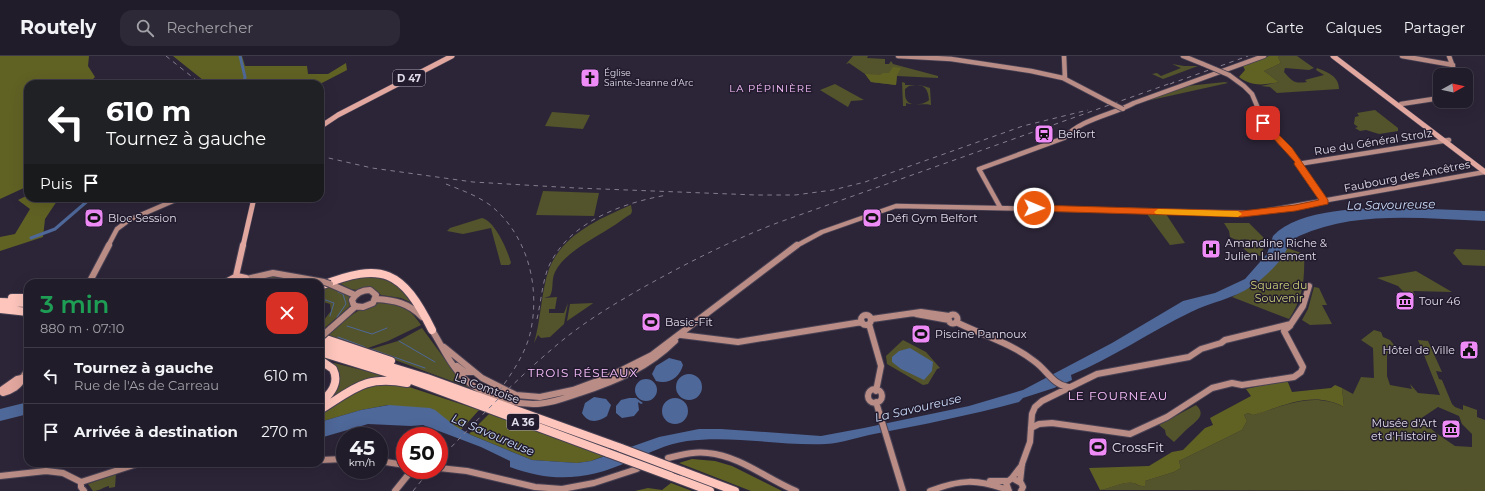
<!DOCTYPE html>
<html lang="fr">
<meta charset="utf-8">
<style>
:root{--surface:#211c2a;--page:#2d2936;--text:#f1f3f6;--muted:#a2a1a8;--line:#3e3a47}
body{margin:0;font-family:Montserrat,sans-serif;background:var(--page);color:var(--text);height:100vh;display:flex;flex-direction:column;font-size:15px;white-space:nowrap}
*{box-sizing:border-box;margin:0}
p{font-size:13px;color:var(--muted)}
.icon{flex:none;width:22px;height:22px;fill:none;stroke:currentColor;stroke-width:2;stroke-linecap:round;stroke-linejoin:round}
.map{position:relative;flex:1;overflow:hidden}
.sheet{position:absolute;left:24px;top:223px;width:300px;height:188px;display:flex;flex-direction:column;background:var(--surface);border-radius:12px;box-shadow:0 4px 16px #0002,0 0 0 1px var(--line)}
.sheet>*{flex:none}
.top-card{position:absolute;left:24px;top:24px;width:300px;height:122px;border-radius:12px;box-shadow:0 4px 16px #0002,0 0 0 1px var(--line);background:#202124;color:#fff;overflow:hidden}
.needle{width:26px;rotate:82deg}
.buttons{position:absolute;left:1433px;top:12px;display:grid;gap:8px}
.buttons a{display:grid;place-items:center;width:40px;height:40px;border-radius:8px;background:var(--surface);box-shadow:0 4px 16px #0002,0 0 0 1px var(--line);font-size:20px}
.speed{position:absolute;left:336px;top:371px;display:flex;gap:8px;font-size:20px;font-weight:700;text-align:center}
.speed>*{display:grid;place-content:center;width:52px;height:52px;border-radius:50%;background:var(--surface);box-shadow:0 4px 16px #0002,0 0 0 1px var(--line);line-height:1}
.speed small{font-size:10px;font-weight:400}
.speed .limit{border:6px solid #d22;background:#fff;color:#111}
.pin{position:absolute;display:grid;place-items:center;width:34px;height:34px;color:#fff;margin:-17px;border-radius:8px;box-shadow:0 2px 6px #0006}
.me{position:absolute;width:44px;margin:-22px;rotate:91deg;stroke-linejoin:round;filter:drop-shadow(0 0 3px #0008)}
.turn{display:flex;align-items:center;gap:14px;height:84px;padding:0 16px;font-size:18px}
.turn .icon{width:52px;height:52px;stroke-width:2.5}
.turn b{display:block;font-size:28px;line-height:34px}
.then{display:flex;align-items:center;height:38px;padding:0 16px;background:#0003;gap:8px;font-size:15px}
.round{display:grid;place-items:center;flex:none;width:42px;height:42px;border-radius:12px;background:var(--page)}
.headline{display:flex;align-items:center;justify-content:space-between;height:68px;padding:0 16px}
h1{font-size:24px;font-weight:600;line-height:30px;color:#1e9e55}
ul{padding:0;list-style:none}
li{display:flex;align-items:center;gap:12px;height:56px;padding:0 16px;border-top:1px solid var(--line)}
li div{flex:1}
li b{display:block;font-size:15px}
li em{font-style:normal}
header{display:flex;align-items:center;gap:24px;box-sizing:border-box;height:56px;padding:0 20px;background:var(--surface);border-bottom:1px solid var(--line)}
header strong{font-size:19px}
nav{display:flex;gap:22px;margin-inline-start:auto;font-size:14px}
.search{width:280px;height:36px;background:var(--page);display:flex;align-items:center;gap:10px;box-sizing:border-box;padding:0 14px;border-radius:12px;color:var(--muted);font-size:15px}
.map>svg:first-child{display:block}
</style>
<header>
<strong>Routely</strong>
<div class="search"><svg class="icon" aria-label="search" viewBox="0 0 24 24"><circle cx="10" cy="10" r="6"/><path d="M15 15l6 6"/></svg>Rechercher</div>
<nav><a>Carte</a><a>Calques</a><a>Partager</a></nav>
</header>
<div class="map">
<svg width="1485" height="435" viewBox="0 0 1485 435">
<rect width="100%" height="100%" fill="#2c2538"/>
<path fill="#53542b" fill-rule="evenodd" d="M853,0H868L867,2L885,3V8H889L891,5L893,8L938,20V22L897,20L896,29L871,26L865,18L849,7L846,8Z
M1280,0H1297L1314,12L1309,14L1285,12L1284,16C1292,25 1294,28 1307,26L1305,24L1324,19L1316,14L1317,12C1327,16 1339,20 1339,33L1277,37L1270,31L1261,30L1279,26L1264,15L1281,7L1278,1Z
M1172,8L1184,10H1198L1163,23L1152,18L1157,17L1161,20L1181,12Z
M902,26L905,27V29H920L930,32L931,49C927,47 915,50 906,47V50H903ZM909,30C922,27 928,30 929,44C924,49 909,51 906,43C905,41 905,36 905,33Z
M1225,26L1228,27L1142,46L1187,30Z
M835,28L864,44L851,45L848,51L820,34Z
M1375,54L1398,72V75L1379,78L1366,74L1360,75L1355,72L1358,71L1354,68L1355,61L1359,60L1357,57Z
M552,56L590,59L583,73L545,70Z
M543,135L599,137L594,160L536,159Z
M631,149L632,155L631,158C624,162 617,168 610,172C593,183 564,197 555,216C551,224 554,233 550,240L544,242L557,241L555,253H549V257H564L568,247L564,268L550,281L541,282L538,279L534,287C541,264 541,236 549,213C563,178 599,163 631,149Z
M1147,158H1166L1185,187L1170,189Z
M482,162C495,165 508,195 511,207L509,209H501L491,172L463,178L447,175L450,172Z
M1224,167H1249L1264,182V189H1254L1245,183L1238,185L1230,181L1229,175Z
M1238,188L1247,191L1251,189L1264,191L1261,200L1250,198Z
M1287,192L1304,198C1305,223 1303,243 1289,263L1232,241C1255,229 1274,214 1287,192Z
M1456,193L1485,194V210L1463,209L1453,197Z
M1416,215L1452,236L1413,235L1415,239H1407L1398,230L1377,222Z
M364,219L392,223L417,249L401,242L381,239C370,226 365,237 351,233C346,231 341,228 337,225Z
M265,220L319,227H249Z
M327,229L349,240L350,250L320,276V269L331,255L330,248L320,245V231Z
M1314,231L1319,232L1327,249H1322L1332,268L1310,269L1302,264L1308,253Z
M379,247C400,248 409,251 421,269L388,285L365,293L328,280C343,266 357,251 379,247Z
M593,247L592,248L567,265L570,248Z
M422,272L460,324L473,333L368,294L398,285Z
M1374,274L1381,276L1383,281L1390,284L1394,289L1387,298V320L1390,329L1412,333L1410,328L1418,337L1440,339L1418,284L1428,285L1442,316L1436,315L1439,323L1442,324L1452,348L1455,351L1463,354V349L1477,354V361L1485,364V435L1100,434C1110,433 1122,425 1133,427C1137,428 1140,431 1145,430V425L1174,416L1181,412L1179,405L1242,374L1247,365L1244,359L1248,357L1253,359C1284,350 1313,335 1344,351L1342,332L1353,338L1361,321L1374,322L1373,292L1361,284ZM1438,351L1459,360L1462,368L1472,378V391L1455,390L1436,377L1420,363Z
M903,284L926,296L940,312L937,313L928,328L923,329L887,308L886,300Z
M334,307L382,319L380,321L369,323L327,348C327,332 352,327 333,308Z
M1196,349C1208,360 1194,366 1186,374C1182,378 1178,382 1174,386L1166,379L1165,374L1159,369Z
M116,418L115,431L109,432V430C103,431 100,435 93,435L88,428Z"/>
<path fill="#606224" d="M0,0H89L88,10L95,21L88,28H28V128L26,131L0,143Z
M173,0H242L245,10H307L308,18H328L346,7L347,14L320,28H208Z
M1269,0H1280L1278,1L1281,7L1264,15L1279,26C1264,29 1252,31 1239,21L1245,14L1243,10Z
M893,11L901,12L897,19L896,29L871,26L865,18L880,19L883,17H889Z
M28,139V142H59L45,163L43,181L0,195V181L15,178L30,153L18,144Z
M1287,324L1292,336L1331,332L1335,329L1342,332L1344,351C1313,334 1284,350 1253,359L1248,357L1244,359L1247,365L1242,374L1179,405L1181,412L1174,416L1145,425V430C1140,431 1138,428 1133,427C1123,425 1110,433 1100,434L1089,412L1149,410L1172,396L1183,394L1205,372L1213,369L1210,362L1251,340L1246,333Z
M370,327L400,328L479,354L461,374L388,349L361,354L320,366V356Z
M489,358L604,400L591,405L577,407L532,404L469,378Z
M692,403L715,405L732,410L782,435H751L679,407Z
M671,427L692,435H635L648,432L662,434Z"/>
<path fill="#4e6899" d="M1401,152L1485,155V165C1423,163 1358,154 1299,180C1289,185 1287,195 1281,203C1274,212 1262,224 1252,230C1233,243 1211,246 1191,256C1149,276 1113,302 1071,319L1072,324L1054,332L1023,342L1019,346C971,359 922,369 874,378C858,381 842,387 826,388C780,390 733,379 687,385C666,388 649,397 630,405C588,424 553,427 510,411V405L481,391L423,369L411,370L368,368L320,382V366L361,354L389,349L430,352L435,354L455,370L471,379L532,404L577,407L591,405L659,381L699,373H721L821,380L864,372L969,350L1023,334L1112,287L1183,245L1215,237L1245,223L1267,198L1273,180C1299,152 1366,152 1401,152Z
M910,292L933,306L932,315L924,324L901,313L892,306V301L899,295Z
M669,302L681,305L683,309C680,321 669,329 656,325L652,318L656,310Z
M676 331a13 13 0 1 1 26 0a13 13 0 1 1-26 0Z
M635 334a11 11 0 1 1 22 0a11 11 0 1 1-22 0Z
M594,341L606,343L611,349L607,360C599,366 588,368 582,357L585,347Z
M662 355a13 13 0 1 1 26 0a13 13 0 1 1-26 0Z
M629,342H636L643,347L641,348L638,346L639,354L634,360L622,362L616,357V350L621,344Z
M28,346V358L0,365V353Z"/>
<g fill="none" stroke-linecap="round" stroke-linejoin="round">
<path stroke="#4e6899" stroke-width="1" d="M320,242L334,247L330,260
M337,261L346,248L343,238L338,236
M347,270L372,278L387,272
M338,281L365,291
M399,285L435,306
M371,293L425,312"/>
<path stroke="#4e6899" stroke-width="3" d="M240,0L245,21L244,28
M31,182L55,173L91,142"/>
<g stroke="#494254" stroke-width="6">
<path id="secondary-far1" d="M898,0L951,3L1031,15L1063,22L1109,46
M1064,0L1065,23
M1183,0L1203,8
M1402,0L1453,9
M1449,0L1456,19
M1229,19L1244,30L1252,38L1265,69L1300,107
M1401,48L1440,42
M1325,146L1298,108L1449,84
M1000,151L979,113L1064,82C1081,63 1112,59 1134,47L1264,0
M108,190L117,173L129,164L180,142
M796,190L822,176L896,150L1254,157L1485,116"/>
</g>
<g stroke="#494254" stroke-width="8">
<path id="secondary" d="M247,223L273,217L324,226
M89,227L109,189
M330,228L355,239
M370,234L376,239L373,247L363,251L354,250L352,244C356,237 362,234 370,234Z
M376,243C394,244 409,247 422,261
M916,258L949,264
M948.5 263a4.5 4.5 0 1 1 9 0a4.5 4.5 0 1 1-9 0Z
M861 264a5 5 0 1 1 10 0a5 5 0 1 1-10 0Z
M872,263L921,256L949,260
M956,266C982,279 1011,287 1034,305C1046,313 1053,329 1068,331
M869,268L881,310L876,335
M430,271C442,289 451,312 468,326C485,340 511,348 533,348C549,348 565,342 580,337C616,325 648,312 675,285
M330,273L356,250
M681,279L738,286L862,266
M444,291L482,322L516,339L540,341L573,334L608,321L652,299L797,189
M457,310L465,316H474
M22,322L28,314
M868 340a7 7 0 1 1 14 0a7 7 0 1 1-14 0Z
M876,346L903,435
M1031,372L1039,368L1052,367L1130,378L1167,361L1212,332L1232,327L1242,329L1294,321L1301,316L1303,311L1284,275L1290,270
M668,402C681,399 694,395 708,397C740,400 767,423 796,435
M320,404L345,403
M379,405L405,409
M439,412L467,415L535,431L562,433L594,427L637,413
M0,420L46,415L63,417L81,426
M1012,422L1022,409
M990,425H1007
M81,426L140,407
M81,426V431L84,435
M1020,426L1022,408L1030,386L1032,358L1035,351L1042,345L1097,318L1189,301L1201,293L1221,287L1225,284L1291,268L1303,250L1309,230
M395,435L412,414
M930,435C961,423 977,423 1008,434
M1009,435L1006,427L1012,422L1021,427L1023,431L1021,435"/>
</g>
<g stroke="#494254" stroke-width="6">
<path id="primary-far1" d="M1333,0L1485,116
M320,71L338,59L452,0
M243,190L254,142"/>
</g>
<g stroke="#494254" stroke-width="8">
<path id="primary" d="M236,220L243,189
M224,227L237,220L246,222L247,227
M22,322C21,330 11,335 3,337L0,335L17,323Z"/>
</g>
<g stroke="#494254" stroke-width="10">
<path id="highway" d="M320,230C383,205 402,214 432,274
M12,242H28
M0,246L28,247
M0,253L28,256
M320,281L391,305
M320,289L427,322L621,392
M320,296L414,325L608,397
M320,304L333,313C340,327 331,338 320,347
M320,354C354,333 365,319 407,327
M682,415L735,435
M670,420L710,435"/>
</g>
<use href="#secondary-far1" stroke="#b98c85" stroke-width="4.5"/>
<use href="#secondary" stroke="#b98c85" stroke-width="6"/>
<use href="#primary-far1" stroke="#e2a79f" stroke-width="5"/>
<use href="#primary" stroke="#e2a79f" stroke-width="6"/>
<use href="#highway" stroke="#fdc5bc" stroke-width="8"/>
<path stroke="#837d8d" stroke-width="1" stroke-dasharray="4.5 4.5" stroke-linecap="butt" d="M166,0L201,28
M1170,28L1248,0
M320,100L372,112L473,126L576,132L756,139H795L833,134L865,126L1023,70L1088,54
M446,128C461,134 476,139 490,149C528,179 541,232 530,278C525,298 512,317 500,334
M537,263C541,246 542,228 548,212C568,166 622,147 667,139
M439,404C477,364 515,324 558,288C584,266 614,248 644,231C687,207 730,185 777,167L1174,26
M413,435L430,414"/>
<g stroke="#494254" stroke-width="6" stroke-linecap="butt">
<path id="secondary-bridge-far1" d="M1203,8L1229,19
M1109,46L1123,53"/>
</g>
<g stroke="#494254" stroke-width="8" stroke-linecap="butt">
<path id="secondary-bridge" d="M324,226L330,228
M320,282L330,273"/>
</g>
<g stroke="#494254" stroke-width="10" stroke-linecap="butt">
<path id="highway-bridge" d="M621,392L682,415
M608,397L670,420"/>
</g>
<use href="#secondary-bridge-far1" stroke="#b98c85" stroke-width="4.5"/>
<use href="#secondary-bridge" stroke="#b98c85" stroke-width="6"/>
<use href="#highway-bridge" stroke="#fdc5bc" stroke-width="8"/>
</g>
<path fill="#ea580c" stroke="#983908" d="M1261,66H1266L1292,92L1328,144V148L1295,155L1242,161L1034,155L1030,152L1034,149L1242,155L1295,149L1319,144L1294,108L1295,106L1261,69Z"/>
<path fill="#f59e0b" d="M1158,153L1238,155L1242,158L1238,161L1156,158L1154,156Z"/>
<defs>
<g id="church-square" transform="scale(1)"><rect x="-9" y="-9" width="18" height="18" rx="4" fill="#ef8bf7" stroke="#221b2e"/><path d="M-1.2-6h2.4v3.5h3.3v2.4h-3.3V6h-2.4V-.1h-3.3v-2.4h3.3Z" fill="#111"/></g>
<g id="station-square" transform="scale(1)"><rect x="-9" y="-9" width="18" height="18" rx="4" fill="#ef8bf7" stroke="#221b2e"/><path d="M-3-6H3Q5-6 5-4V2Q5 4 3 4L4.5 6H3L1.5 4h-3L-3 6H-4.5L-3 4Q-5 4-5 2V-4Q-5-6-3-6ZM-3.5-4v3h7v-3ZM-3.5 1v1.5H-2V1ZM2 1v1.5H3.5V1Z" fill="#111"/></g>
<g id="stadium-square" transform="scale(1)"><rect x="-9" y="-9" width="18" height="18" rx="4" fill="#ef8bf7" stroke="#221b2e"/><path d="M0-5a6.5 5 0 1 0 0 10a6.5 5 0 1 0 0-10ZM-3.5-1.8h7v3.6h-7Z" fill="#111"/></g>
<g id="hospital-square" transform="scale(1)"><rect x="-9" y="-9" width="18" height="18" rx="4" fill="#ef8bf7" stroke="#221b2e"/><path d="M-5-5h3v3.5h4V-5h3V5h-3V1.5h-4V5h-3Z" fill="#111"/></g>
<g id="museum-square" transform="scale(1)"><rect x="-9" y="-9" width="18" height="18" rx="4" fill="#ef8bf7" stroke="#221b2e"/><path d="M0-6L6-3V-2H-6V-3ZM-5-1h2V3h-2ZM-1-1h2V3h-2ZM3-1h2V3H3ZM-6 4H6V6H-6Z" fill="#111"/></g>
<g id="civic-square" transform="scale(1)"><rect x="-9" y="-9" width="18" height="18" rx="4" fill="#ef8bf7" stroke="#221b2e"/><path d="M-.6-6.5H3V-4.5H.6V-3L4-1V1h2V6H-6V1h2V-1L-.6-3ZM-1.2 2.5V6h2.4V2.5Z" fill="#111"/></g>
</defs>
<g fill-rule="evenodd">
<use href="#church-square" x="590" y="22"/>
<use href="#station-square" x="1044" y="78"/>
<use href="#stadium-square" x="94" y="162"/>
<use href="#stadium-square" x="872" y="162"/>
<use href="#hospital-square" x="1211" y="193"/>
<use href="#museum-square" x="1405" y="245"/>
<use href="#stadium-square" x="651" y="266"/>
<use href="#stadium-square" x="921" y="278"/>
<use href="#civic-square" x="1469" y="294"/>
<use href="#museum-square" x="1451" y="373"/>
<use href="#stadium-square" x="1098" y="391"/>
</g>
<g text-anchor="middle" stroke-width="3" stroke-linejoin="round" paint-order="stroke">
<g font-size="9" fill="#e0dce9" stroke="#221b2e" text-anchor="start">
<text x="604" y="20">Église<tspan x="604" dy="10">Sainte-Jeanne d'Arc</tspan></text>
</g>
<g fill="#221b2e" stroke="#a7a2b1" stroke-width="1">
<rect x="393" y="14" width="32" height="16" rx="3"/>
<rect x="507" y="358" width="32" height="16" rx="3"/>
</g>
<g font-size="10" font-weight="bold" fill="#e0dce9">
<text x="409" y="26">D 47</text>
<text x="523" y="370">A 36</text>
</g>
<g font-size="10" letter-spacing="1" fill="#f9c1fd" stroke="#221b2e">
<text x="771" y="36">LA PÉPINIÈRE</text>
</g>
<g font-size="11" fill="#e0dce9" stroke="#221b2e" text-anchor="start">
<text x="1058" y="82">Belfort</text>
<text x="108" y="166">Bloc Session</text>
<text x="886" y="166">Défi Gym Belfort</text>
<text x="1225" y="191">Amandine Riche &amp;<tspan x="1225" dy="13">Julien Lallement</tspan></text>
<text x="1419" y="249">Tour 46</text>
<text x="665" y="270">Basic-Fit</text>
<text x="935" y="282">Piscine Pannoux</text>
<text x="1455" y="298" text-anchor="end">Hôtel de Ville</text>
<text x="1437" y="371" text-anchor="end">Musée d'Art<tspan x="1437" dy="13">et d'Histoire</tspan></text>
</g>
<g font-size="11" fill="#e0dce9" stroke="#221b2e">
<text transform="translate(1373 86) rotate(-9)" y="4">Rue du Général Strolz</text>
<text transform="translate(1407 120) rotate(-11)" y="4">Faubourg des Ancêtres</text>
<text transform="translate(487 332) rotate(20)" y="4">La Comtoise</text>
</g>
<g font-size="11" fill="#ced177" stroke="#221b2e">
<text x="1279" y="233">Square du<tspan x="1279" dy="13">Souvenir</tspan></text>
</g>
<g font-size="12" font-style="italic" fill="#ccddfb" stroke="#221b2e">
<text transform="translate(1391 149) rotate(-1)" y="4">La Savoureuse</text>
<text transform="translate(918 352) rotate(-13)" y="4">La Savoureuse</text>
<text transform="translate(493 379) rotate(23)" y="4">La Savoureuse</text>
</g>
<g font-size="12" letter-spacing="1" fill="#f9c1fd" stroke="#221b2e">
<text x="583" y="321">TROIS RÉSEAUX</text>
<text x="1118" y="344">LE FOURNEAU</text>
</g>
<g font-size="13" fill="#e0dce9" stroke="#221b2e" text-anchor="start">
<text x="1112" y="396">CrossFit</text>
</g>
</g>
</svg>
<div class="buttons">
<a><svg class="needle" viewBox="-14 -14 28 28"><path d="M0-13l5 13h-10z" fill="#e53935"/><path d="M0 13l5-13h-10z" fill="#a2a1a8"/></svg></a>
</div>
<div class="speed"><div>45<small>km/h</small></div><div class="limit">50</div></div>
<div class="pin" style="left:1263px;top:67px;background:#d93025"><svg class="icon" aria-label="arrive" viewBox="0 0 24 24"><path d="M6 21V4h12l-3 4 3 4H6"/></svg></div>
<svg class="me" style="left:1034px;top:152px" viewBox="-20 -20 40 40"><circle r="17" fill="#ea580c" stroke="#fff" stroke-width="3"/><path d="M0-11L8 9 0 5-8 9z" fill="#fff"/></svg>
<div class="top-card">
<div class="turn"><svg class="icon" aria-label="left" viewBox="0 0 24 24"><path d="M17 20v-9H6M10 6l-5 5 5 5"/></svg><div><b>610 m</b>Tournez à gauche</div></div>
<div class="then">Puis<svg class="icon" aria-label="arrive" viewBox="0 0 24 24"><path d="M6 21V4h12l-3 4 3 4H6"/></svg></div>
</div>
<section class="sheet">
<div class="headline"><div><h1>3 min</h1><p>880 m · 07:10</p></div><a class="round" style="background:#d93025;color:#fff"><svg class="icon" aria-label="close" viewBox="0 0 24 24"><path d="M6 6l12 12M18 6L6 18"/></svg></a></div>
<ul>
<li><svg class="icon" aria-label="left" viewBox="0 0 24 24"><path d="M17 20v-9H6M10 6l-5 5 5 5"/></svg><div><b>Tournez à gauche</b><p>Rue de l'As de Carreau</p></div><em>610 m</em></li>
<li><svg class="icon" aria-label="arrive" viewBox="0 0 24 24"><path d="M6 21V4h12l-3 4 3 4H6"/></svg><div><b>Arrivée à destination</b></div><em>270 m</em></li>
</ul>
</section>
</div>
